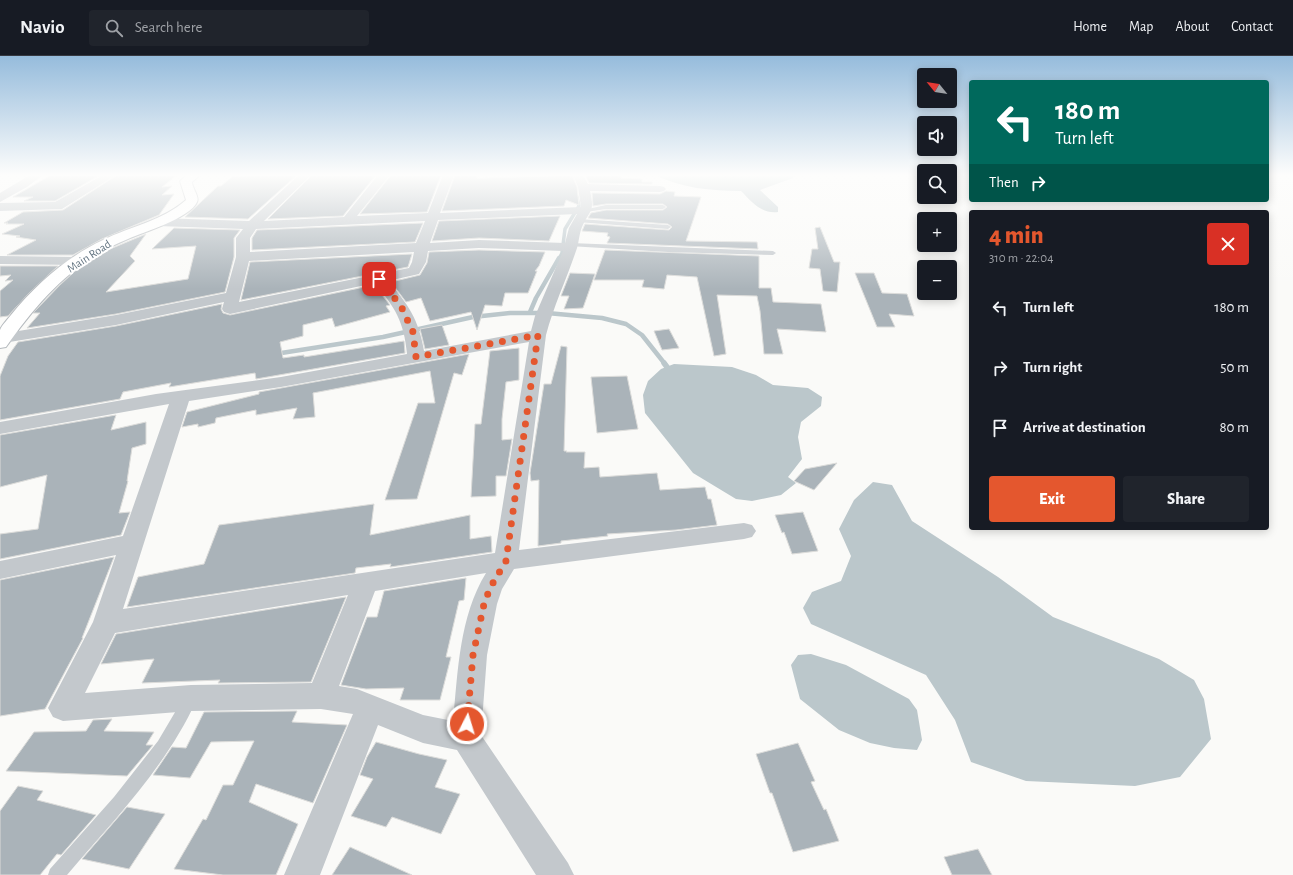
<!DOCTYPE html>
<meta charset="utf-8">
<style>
:root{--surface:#171b24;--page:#20242c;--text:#f1f3f6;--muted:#9ea1a6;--line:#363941;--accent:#e4572e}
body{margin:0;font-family:"Alegreya Sans",sans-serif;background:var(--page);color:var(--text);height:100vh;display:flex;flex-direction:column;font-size:15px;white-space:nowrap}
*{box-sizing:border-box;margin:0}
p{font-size:13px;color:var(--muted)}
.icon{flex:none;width:22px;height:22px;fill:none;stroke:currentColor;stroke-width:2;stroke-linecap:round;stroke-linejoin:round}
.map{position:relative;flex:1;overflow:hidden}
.drawer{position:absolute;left:969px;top:154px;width:300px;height:320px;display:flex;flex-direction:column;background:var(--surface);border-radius:4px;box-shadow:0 2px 10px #0003}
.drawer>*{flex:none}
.hud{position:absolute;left:969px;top:24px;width:300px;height:122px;border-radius:4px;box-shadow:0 2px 10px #0003;background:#00695c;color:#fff;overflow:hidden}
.needle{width:26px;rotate:300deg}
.controls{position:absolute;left:917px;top:12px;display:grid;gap:8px}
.controls a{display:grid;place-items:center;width:40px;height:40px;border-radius:4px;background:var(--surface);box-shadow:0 2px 10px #0003;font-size:20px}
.pin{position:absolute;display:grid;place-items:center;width:34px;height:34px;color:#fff;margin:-17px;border-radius:8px;box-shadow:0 2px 6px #0006}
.me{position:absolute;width:44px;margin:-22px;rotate:5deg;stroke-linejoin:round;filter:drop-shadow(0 0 3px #0008)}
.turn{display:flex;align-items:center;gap:14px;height:84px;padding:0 20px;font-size:18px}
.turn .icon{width:52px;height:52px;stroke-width:2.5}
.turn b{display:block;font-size:28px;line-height:34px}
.then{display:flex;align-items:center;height:38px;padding:0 20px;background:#0003;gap:8px;font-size:15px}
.round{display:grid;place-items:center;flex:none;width:42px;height:42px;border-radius:4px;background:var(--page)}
.head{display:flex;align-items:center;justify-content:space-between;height:68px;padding:0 20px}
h1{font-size:24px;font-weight:800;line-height:30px;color:var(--accent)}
.button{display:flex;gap:8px;margin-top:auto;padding:8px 20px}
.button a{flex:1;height:46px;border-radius:4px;background:var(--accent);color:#fff;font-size:16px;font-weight:800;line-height:46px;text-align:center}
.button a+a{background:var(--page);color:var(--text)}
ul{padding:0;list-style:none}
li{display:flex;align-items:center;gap:12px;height:60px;padding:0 20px}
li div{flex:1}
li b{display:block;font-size:15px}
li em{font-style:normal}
header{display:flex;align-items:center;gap:24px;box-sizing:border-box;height:56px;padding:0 20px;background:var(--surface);border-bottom:1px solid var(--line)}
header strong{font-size:19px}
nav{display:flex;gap:22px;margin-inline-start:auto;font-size:14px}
.search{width:280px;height:36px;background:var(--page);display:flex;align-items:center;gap:10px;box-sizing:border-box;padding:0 14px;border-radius:4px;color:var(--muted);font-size:15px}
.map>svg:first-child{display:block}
</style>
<header>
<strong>Navio</strong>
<div class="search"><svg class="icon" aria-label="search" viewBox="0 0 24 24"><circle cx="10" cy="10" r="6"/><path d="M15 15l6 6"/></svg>Search here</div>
<nav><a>Home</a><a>Map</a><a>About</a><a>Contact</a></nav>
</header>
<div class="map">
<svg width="1293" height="819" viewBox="0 0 1293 819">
<rect width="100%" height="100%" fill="#fafaf8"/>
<path fill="#bbc7cb" d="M655,119H793V122L760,134L778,151V156C761,158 752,146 741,135C711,135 682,132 655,119Z
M674,308L732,311L756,319L773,329L808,332L822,341L821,350L801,366L798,381L802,403L788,421L796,427L781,439L752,445L736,443L693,417L645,357L643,339L648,325L661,313Z
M873,426L892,429L912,465L998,521L1053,561L1159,603L1194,624L1204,643L1211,683L1180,721L1135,730L1026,725L971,706L955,664L926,619L811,568L803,552L812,536L841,525L851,500L839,473L854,444Z
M811,598L846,609L909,643L917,654L922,684L917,694L894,692L870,687L839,674L800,643L791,609L798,599Z"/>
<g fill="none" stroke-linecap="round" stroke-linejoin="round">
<path stroke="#bbc7cb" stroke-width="3.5" d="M559,203L562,197L565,173L579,150L577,141"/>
<path stroke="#bbc7cb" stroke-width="4.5" d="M530,256L536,242L559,202
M275,298L383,281L473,261L510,257H547L602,262L626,268L642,279L665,308"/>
<path stroke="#bbc7cb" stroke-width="5.5" d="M664,307L667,311"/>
</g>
<path fill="#aab3b9" stroke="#dcdcda" d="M51,119H100L55,145H24L33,141H13Z
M117,119H177L162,131L172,130L162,139L174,138L159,159L102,183L73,199H7L36,184L16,181L20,180L2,178L24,168H6L8,167H4L23,156L63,154Z
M277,119H297L248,163L185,161L218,130H221L233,120Z
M312,119H376L343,160L268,163Z
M391,119H441L427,156L360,158Z
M455,119H478L477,122H483L572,119L577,131L579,149L566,144L564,150L442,155Z
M585,119H621V122L642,123V126H652V128L589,127Z
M666,135L675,136L674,140L701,141L686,185L757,186L758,193L607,187L610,181L607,180L608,177L582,175L585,168L669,174L672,171L668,168L588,162L591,157L606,154H663L667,151L663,148H606L593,150L592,137L660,138Z
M560,160L549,185L479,182L432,185L439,165Z
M423,167L415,186L252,194V182L257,174Z
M820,171L834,206H840L837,236L823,235L820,213L809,212L812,193H818L815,172Z
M174,172L240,174L234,182V201L225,236L116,258L27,272L40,257H33L60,229L75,215L110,193L146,178L130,200L135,205L106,236L188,223L196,190L152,193Z
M479,194L545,196L539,210L535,215H537L528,237H505L502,250L485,249L477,274L471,256L430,265L421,242L406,246L391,226L420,219L427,207L429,196Z
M605,194L759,200V232H771L773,246L821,248L826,276L777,273L783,298H764L760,255L757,240L717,239L726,298L714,300L697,221L667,219L664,233L642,231L644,224H594Z
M412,198L408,211L241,244L250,206Z
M0,210H58L30,236L8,260L0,261V235L13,224L5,225L11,219L0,220Z
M570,217L595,218L583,252L564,253L569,240H561Z
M855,217H874L882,237L907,238L914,260L889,258L895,271H877Z
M374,229L390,249L386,250L390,256L335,271L332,262L303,269V280L280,286L283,302L304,299V301L404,285L405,297L256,323L255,317L169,331L171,327L123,336L120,343L0,364V320L8,300L18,286L116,270L222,248L221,253L223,257L230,259Z
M442,269L449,289L425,293L420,273Z
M669,273L679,292L662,294L654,275Z
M561,290L567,291L564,395H567L566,396H585L584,412L599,411L600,421L657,417L660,434L705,431L708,443H711L717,469L676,474L607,478L608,480L561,485V487L538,490L539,424L531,425L530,417L544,328H551Z
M519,292V324L506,326L502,363V384L512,383L506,420H496V440L471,441L475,368H481L490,295Z
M469,298L462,319L454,317L417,443L385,444L418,347H435L430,315L313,337L315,361L293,363L297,352L256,359V354L216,362L215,367L198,371V368L182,371L187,356L259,338V336Z
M627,320L638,373L597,377L591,321Z
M116,359L111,374L146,366V388L132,392L127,425H128L119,457L130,456L121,479L0,503V478L38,473L47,419L0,431V379Z
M837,407L814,434L794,425L805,413Z
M374,448L370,479L470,459V483L491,480L492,496L390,511L391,508L356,512L355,517L127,551L138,521L204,508L219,469Z
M803,456L818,495L792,498L784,476L782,477L775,459Z
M114,501L82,582H83L45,653L0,660V524Z
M466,522L464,544L459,545L446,601H451L440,644H400L404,632L366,633L341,629L367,561H377L384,535Z
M346,541L311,626L218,627L220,624L142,627L154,603L101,608L116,578Z
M297,655L292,666L347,669L313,747L256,728L249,746L298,768L276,819H223L174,813L203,763L206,764L223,729H233L254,685L211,686L190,722L153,719L172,691L186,692L204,656Z
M112,663L104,675L154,676L146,689H153L127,720L6,715L34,676L86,675L93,664Z
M376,686L419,698L447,704L435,731L460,738L441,778L392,761L386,771L351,760L373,723L360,719L367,701Z
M798,687L815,725L811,726L824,754L826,753L839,785L793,796L772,737H770L756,698Z
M18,730L43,735L37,744L96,759L61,799L57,798L40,819H0V755Z
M127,751L165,758L129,813L82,803Z
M350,791L412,819H332Z
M978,793L992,819H952L944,801Z"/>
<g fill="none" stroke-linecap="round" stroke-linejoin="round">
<g stroke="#b5babe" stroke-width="2">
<path id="primary" d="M187,119H200L192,126C192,132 200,141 197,146C190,162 144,176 128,183C75,204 38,245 6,291L0,292C0,287 0,279 0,274C2,269 8,263 11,259C36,228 67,201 103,184C131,170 162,165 186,144L180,125Z"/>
</g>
<path fill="#c3c8cc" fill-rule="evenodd" d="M606,149H663L666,151L663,153H606L586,156L583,154Z
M579,163L668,169L671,171L668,173L577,166L576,165Z
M571,187L773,195L776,197L773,199L668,196L569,190V188Z
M189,639L194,641L196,645C166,711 113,765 67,819H48L50,813L114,741L158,685L184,641Z"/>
<path fill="#c3c8cc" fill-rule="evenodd" d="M30,119H43L27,131L0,146V137Z
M103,119H116L62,153L0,155V147L55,146Z
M299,119H311L264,165L344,161L378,119H390L357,160L428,157L443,119H454L440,157L581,151L578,131L573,119H583L588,128L660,130L664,131L666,133L664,135L660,136L590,135C595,157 590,153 582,171C579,178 579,186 577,192C567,222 554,249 546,279L519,494L744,467L752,469L756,475L752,481L744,483L514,513L502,533L497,548L487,599L481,679L568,807L574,819H536L457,694L423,687L378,669L320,819H284L353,658L321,653L191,655L63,665L53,661L48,652L93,566L116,499L0,523V505L123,480L169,348L0,378V366L156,338L281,321L407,298C404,265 395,252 375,227L230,258L224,256L222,253L224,246L116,269L3,287L0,286V278L116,259L226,237L236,201V182L243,173L158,170L154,169L152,166L154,163L158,162L249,165ZM577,158L569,172L565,187L479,184L430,187L438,164ZM425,165L416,187L250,196V182L256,173ZM479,192L563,195L535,260L531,275L424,295C419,264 408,248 388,225L419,218L426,206L428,195ZM414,196L412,206L409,212L239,246L249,205ZM529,286L495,497L123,553L189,345L281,331ZM486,517C459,561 458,616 453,665L423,659L357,633L339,630L375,535ZM348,539L312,627L191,629L85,637L115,577Z
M0,200L77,201L82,202L84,205L82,208L77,209L0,208Z"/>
<use href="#primary" fill="#fff" fill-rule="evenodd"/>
</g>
<linearGradient id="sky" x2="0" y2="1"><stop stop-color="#96bcdc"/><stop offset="0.51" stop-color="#fdfdfc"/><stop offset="1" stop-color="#fdfdfc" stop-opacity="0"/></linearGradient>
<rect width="1293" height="233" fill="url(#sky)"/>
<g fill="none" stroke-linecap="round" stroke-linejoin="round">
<path stroke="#e4572e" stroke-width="7" stroke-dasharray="0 12.6" d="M379,223L401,250L413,276L416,301L538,279L506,505L490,532L484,548L473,599L467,668"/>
</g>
<g text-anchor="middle" stroke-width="4" stroke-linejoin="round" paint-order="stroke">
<g font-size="12" fill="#657683" stroke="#fff">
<text transform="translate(89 200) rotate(-33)" y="4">Main Road</text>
</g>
</g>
</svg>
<div class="controls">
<a><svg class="needle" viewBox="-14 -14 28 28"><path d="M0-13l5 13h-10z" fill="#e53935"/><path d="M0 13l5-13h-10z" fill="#9ea1a6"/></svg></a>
<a><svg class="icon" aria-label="sound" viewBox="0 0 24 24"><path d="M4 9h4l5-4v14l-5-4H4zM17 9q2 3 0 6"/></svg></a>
<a><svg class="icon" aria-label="search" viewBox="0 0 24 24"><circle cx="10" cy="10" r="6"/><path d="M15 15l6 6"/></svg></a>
<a>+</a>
<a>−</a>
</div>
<div class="pin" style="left:379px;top:223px;background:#d93025"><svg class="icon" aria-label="arrive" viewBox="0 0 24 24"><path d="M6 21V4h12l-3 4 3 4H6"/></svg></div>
<svg class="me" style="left:467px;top:668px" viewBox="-20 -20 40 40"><circle r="17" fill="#e4572e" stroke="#fff" stroke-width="3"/><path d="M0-11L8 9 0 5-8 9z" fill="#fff"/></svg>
<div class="hud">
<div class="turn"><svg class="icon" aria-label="left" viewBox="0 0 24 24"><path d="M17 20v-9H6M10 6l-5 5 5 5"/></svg><div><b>180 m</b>Turn left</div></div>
<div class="then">Then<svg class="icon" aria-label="right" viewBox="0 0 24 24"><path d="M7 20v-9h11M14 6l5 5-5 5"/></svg></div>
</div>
<section class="drawer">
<div class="head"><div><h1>4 min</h1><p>310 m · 22:04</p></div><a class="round" style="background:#d93025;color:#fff"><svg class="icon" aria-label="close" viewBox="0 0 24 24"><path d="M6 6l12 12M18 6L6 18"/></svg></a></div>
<ul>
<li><svg class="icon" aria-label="left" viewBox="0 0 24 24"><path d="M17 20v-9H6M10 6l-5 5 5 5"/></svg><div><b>Turn left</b></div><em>180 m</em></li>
<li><svg class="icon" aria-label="right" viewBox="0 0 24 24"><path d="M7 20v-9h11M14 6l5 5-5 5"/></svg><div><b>Turn right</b></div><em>50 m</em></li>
<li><svg class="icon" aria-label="arrive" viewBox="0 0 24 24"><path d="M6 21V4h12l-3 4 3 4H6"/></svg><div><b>Arrive at destination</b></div><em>80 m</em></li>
</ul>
<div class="button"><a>Exit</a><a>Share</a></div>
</section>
</div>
